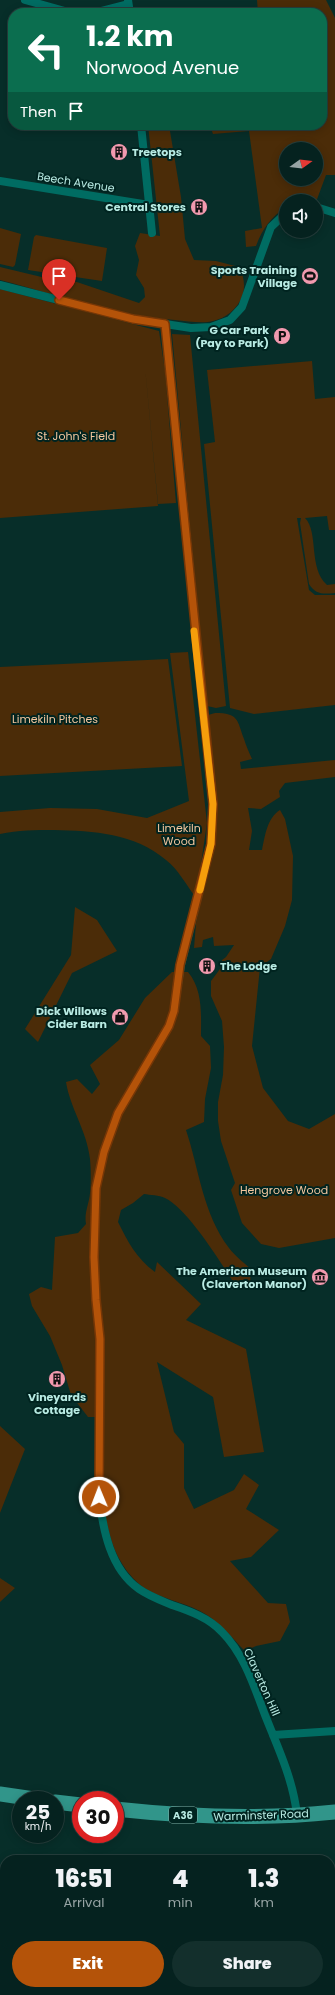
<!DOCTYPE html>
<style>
:root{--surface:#05221f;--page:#132f2c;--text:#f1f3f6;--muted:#97a4a4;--line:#263f3d;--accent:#b45309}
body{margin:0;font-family:Poppins,sans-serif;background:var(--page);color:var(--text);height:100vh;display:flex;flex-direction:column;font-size:15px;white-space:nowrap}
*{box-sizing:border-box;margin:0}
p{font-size:13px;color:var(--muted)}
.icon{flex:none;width:22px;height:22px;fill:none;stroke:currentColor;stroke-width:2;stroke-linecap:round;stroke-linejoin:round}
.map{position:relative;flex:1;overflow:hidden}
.drawer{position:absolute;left:0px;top:1855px;width:335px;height:140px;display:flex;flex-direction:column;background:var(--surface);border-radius:16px 16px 0 0;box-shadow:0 2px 10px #0003,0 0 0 1px var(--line)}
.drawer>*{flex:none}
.top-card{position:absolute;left:8px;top:8px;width:319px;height:122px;border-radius:16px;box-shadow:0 2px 10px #0003,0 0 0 1px var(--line);background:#0b6e4f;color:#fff;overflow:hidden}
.needle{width:26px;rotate:75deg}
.fabs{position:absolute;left:279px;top:142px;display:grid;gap:8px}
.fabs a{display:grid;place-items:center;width:44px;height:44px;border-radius:50%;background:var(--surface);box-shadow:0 2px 10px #0003,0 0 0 1px var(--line);font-size:20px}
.speed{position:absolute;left:12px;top:1791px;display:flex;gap:8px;font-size:20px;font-weight:700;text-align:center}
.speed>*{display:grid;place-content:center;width:52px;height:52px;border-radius:50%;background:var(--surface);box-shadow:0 2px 10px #0003,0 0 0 1px var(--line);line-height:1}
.speed small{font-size:10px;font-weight:400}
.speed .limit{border:6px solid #d22;background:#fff;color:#111}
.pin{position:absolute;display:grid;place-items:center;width:34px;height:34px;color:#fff;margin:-41px -17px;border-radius:50% 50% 50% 0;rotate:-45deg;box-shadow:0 0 4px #0007}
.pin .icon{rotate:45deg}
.me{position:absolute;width:44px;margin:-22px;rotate:359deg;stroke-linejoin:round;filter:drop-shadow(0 0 3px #0008)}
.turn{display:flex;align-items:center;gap:14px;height:84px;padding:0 12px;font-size:18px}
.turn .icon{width:52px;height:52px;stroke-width:2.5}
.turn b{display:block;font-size:28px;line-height:34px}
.then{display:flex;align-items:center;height:38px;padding:0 12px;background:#0003;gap:8px;font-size:15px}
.eta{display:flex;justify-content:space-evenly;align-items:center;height:68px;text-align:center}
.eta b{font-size:24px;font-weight:800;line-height:28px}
.cta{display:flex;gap:8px;margin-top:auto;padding:8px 12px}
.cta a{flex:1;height:46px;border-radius:24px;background:var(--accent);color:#fff;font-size:16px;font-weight:800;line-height:46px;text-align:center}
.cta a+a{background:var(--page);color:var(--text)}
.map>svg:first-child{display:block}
</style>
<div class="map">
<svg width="335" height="1995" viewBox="0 0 335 1995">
<rect width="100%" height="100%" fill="#072e29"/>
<path fill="#4b2c08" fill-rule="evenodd" d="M257,0H326L335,18V175H326L316,202L286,201V207C270,218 263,228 256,246L246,247L245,231L262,228L249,131L213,134L210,126L322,125V13H258ZM286,149H316V179H286Z
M148,125H169L181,197L185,239L194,260L216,261L239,267C245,278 246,290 240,301C233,313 222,320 208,322C198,323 185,321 175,320C116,315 57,295 0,280V267L54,280L68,279L139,303L145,297L144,288L136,275L139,260L135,246L140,233L160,236Z
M0,228L21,234L15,265L13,267L0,264Z
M36,235L107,248L102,281L28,270L34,237Z
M0,289L159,331L165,371L176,503L158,504L144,356L158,506L0,518Z
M172,334L190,335L226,706L216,708L207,706Z
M312,361L315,399L335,397V530H329L327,516L305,518C319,532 308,568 327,585L335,584V593C323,594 316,595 309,584L300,523L301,518H297L309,590L315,595H335V705L254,714L230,708L204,444L215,442L207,370Z
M188,652L207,823L196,898C187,886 178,869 166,860C134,833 94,831 54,830C36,830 18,830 0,834V812L50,808L97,809L147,818L189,801L170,653Z
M168,659L182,766L0,776V667Z
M215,713C239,713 237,720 244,739C246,746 249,752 252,759L240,762L241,769L335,760V777L285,783L279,791L280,797L261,809L248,808L252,831L249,850H262C265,836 267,818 280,810L285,819L293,856L292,900L285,926L271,959L260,967L252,1046L263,1088L288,1121L309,1129L335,1114V1238L279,1248L261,1244L242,1223L231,1190L235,1183L221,1141L218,1121V1102L223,1075L224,1047L222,1021L211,996V981L220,969L222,960L226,957L234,945L214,946L213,937L203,940L202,947L194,948L196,923L217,824L208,715Z
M75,907L97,920L117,951L72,973L38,1042L25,1029L71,955Z
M172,972H188C203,990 201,1014 201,1036L210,1046L211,1068L205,1099L204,1122L186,1130C199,1169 203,1214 229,1248C235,1256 244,1263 251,1269L250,1285L236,1286C221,1263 188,1209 165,1198C159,1195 150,1195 144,1194L133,1203L121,1210L118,1222C128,1242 136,1258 155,1272L157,1262L201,1304L186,1320L246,1349L264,1452L224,1457L213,1397L157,1362L174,1432L184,1444V1488L194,1509L234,1490L244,1474L259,1485L246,1509L279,1530L251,1557L230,1561L268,1603L286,1604L290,1622L280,1641L256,1646L245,1651C231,1637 218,1620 200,1611C181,1601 156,1598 139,1584C94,1544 103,1471 103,1417H88L71,1395L62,1365L50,1336L32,1306L29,1294L41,1287L52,1290L55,1237L78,1233L86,1224C84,1213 89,1204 90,1193C91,1183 91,1170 90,1159C87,1131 70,1108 66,1082L77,1079L92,1094L100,1084L90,1065L119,1040L145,998Z
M0,1426L25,1449L0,1513Z
M0,1578L15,1588L0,1602Z"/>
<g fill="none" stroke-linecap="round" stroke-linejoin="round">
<path stroke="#006c62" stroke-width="8" d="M25,0L72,13
M128,0L130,13
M93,13L128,4
M141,125L152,233
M0,181L149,205
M316,207L335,213
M0,285L133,319L191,328L211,327L230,320L242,307L271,227L286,213
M165,324L213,804L211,844L181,965L174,1011L169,1026L118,1113L104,1152L96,1189L94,1257L96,1300L100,1339L99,1497C103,1529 110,1569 139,1589C149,1596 160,1600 172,1605C190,1611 209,1618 222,1632C244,1654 254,1686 265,1715C278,1748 293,1779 297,1815
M273,1735L335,1731"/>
<path stroke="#31958a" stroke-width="15" d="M0,1794L41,1800
M55,1802L81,1805
M115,1809C189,1817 261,1820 335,1812"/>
</g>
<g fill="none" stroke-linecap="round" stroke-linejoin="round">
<g stroke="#753606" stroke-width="10">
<path id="route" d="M59,300L133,319L165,324L213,804L211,844L180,965L174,1011L169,1026L118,1113L104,1152L96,1188L94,1257L96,1300L100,1339L99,1497"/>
</g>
<use href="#route" stroke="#b45309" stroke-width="7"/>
<path stroke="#f59e0b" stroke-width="7" d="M194,631L213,804L211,844L200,890"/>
</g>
<defs>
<g id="building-disc" transform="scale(0.9)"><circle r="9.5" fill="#f29aaf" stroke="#002420"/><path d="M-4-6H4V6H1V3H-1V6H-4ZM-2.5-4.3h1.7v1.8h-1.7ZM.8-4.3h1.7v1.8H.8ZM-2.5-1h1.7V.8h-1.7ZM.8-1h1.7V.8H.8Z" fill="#111"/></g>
<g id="stadium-disc" transform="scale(0.9)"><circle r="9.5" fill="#f29aaf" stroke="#002420"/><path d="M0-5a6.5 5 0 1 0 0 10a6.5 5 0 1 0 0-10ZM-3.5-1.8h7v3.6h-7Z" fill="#111"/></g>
<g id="parking-disc" transform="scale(0.9)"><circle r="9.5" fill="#f29aaf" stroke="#002420"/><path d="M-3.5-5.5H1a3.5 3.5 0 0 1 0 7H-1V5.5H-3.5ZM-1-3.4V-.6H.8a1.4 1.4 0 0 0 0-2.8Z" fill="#111"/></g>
<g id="shop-disc" transform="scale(0.9)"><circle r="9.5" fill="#f29aaf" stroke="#002420"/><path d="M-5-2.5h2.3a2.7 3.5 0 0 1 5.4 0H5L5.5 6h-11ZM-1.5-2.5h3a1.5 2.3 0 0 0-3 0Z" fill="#111"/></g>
<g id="museum-disc" transform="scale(0.9)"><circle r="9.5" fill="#f29aaf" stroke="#002420"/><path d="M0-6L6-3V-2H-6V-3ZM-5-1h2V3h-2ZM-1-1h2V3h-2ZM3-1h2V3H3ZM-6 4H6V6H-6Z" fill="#111"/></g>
</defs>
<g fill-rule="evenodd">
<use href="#building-disc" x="119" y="152"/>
<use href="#building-disc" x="199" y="207"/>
<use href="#stadium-disc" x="310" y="276"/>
<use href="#parking-disc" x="282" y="336"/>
<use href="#building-disc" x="207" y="966"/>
<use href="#shop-disc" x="120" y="1017"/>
<use href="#museum-disc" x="320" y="1277"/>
<use href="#building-disc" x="57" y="1379"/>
</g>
<g text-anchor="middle" stroke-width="4" stroke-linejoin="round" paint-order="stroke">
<rect fill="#002420" stroke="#81afa8" stroke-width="1" x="169" y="1807" width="28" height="16" rx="3"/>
<g font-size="10" font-weight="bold" fill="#b8ebe3">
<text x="183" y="1819">A36</text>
</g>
<g font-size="11" font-weight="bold" fill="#b8ebe3" stroke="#002420" text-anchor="end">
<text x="132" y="156" text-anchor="start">Treetops</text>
<text x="186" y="211">Central Stores</text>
<text x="297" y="274">Sports Training<tspan x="297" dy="13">Village</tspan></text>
<text x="269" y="334">G Car Park<tspan x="269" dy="13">(Pay to Park)</tspan></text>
<text x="220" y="970" text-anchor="start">The Lodge</text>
<text x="107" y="1015">Dick Willows<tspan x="107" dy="13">Cider Barn</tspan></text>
<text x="307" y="1275">The American Museum<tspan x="307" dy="13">(Claverton Manor)</tspan></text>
<text x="57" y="1401" text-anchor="middle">Vineyards<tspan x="57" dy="13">Cottage</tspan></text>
</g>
<g font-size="11" fill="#b8ebe3" stroke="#002420">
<text transform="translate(76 182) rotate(9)" y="4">Beech Avenue</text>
<text transform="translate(262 1682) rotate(66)" y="4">Claverton Hill</text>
<text transform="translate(261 1815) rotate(-2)" y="4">Warminster Road</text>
</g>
<g font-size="11" fill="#f4c79f" stroke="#002420">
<text x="76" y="440">St. John's Field</text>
<text x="55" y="723">Limekiln Pitches</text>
<text x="179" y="832">Limekiln<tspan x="179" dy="13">Wood</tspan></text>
<text x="284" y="1194">Hengrove Wood</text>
</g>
</g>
</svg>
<div class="fabs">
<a><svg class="needle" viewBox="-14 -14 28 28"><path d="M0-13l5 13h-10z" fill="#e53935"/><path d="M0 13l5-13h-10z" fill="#97a4a4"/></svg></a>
<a><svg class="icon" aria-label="sound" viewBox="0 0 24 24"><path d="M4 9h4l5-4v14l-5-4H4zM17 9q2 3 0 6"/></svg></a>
</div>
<div class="speed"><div>25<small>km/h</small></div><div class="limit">30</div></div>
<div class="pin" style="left:59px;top:300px;background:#d93025"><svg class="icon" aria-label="arrive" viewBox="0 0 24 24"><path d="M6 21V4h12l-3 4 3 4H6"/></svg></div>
<svg class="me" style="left:99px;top:1497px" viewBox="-20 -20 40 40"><circle r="17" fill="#b45309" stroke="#fff" stroke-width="3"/><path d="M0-11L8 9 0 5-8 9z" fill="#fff"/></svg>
<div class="top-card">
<div class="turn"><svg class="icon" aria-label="left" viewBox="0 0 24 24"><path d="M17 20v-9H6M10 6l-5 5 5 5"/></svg><div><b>1.2 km</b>Norwood Avenue</div></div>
<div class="then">Then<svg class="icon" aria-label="arrive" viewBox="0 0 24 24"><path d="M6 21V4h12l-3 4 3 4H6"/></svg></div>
</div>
<section class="drawer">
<div class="eta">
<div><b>16:51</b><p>Arrival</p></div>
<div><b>4</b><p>min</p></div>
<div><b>1.3</b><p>km</p></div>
</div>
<div class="cta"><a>Exit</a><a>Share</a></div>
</section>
</div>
